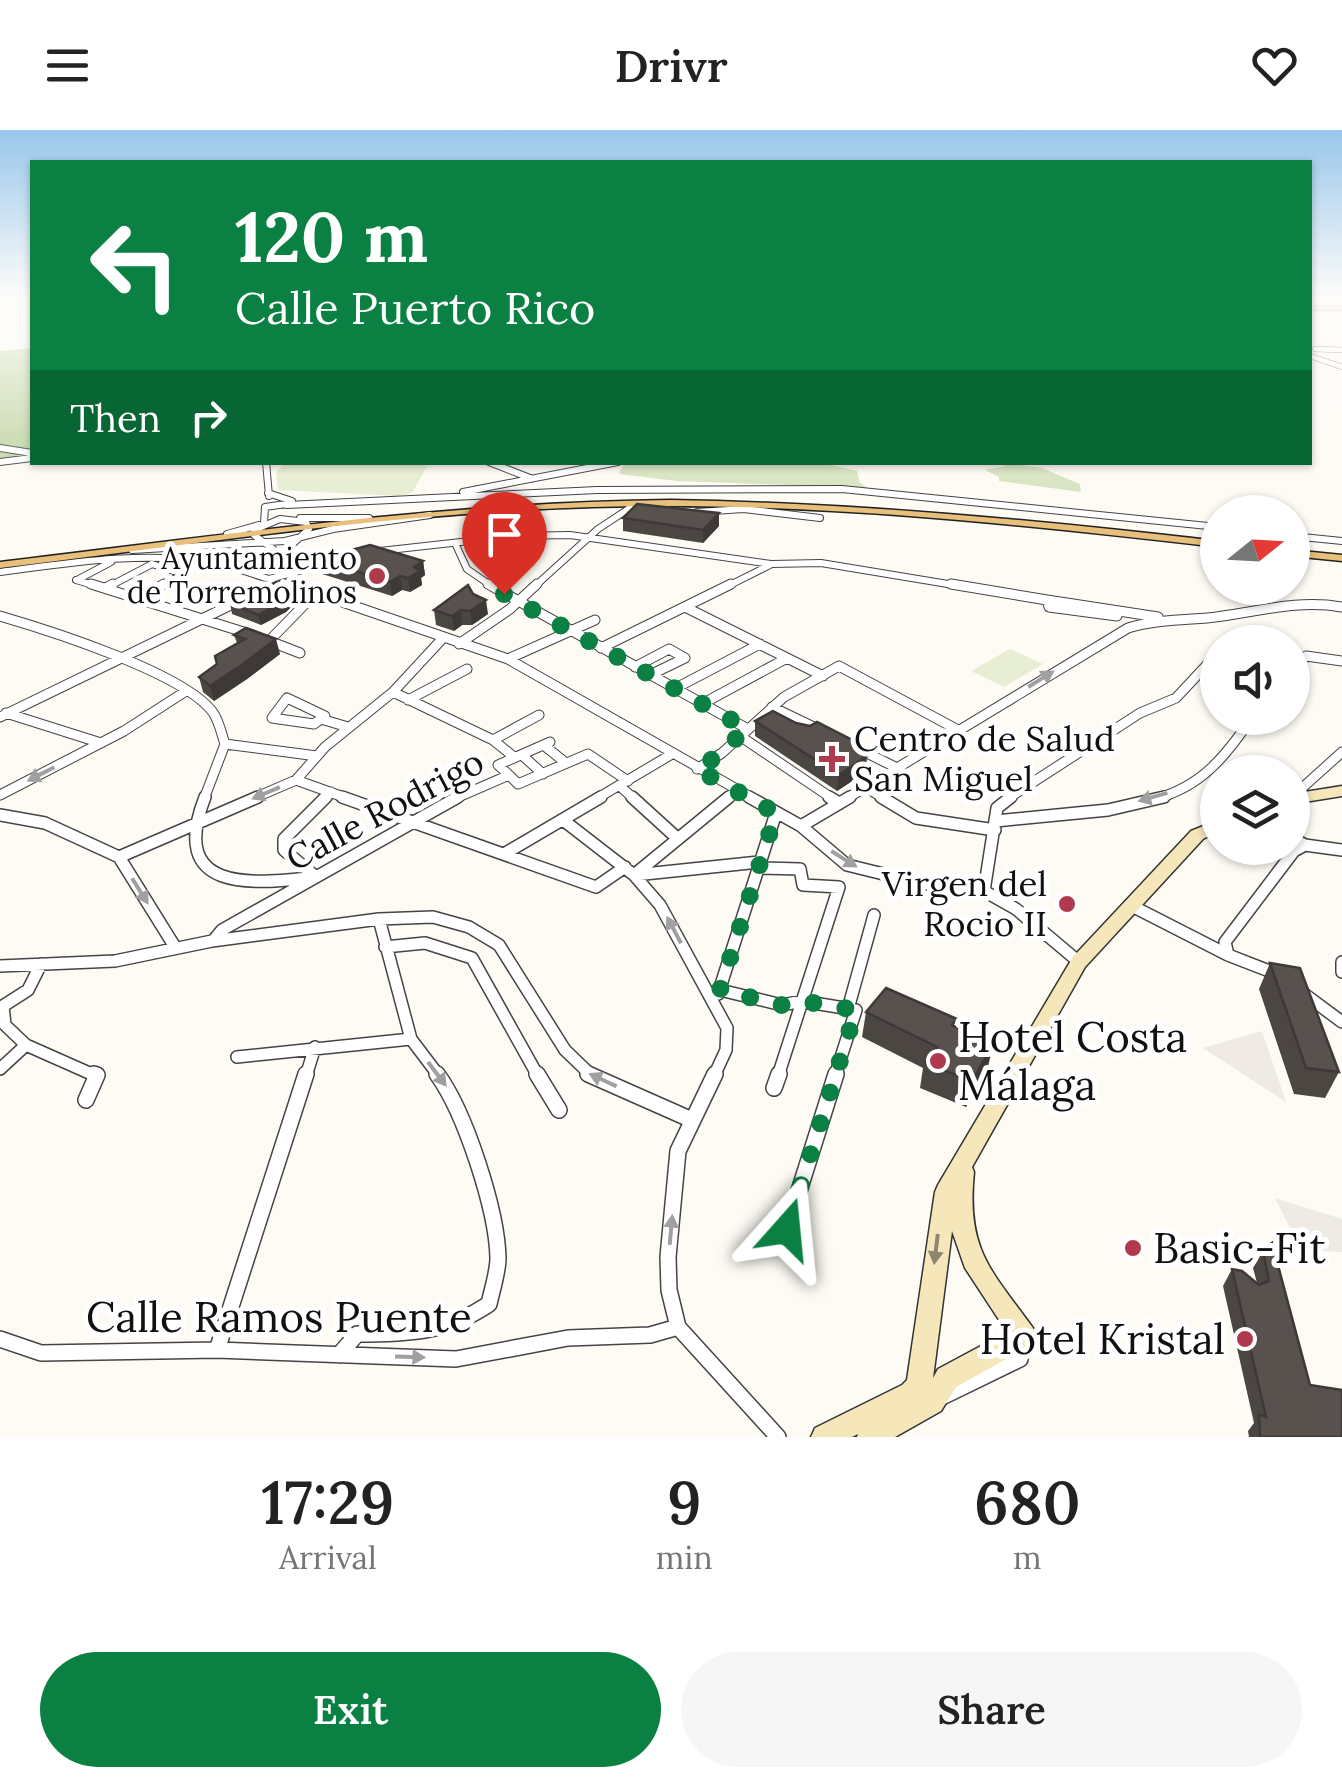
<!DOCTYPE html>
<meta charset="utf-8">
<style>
:root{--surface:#fff;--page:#f6f6f6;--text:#222;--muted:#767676;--accent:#0b8043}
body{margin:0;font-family:Lora,serif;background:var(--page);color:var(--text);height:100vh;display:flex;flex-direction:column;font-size:38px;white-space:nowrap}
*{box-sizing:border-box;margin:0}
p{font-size:32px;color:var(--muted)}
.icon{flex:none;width:55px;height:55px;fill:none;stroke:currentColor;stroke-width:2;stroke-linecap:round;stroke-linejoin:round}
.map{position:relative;height:1307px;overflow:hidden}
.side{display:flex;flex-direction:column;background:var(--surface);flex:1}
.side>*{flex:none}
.guide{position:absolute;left:30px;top:30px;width:1282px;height:305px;border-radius:0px;box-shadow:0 2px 8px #0004;background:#0b8043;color:#fff;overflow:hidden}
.needle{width:65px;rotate:72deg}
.buttons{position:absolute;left:1200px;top:365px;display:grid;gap:20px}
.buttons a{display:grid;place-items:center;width:110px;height:110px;border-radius:50%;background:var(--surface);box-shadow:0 2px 8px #0004;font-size:50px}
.pin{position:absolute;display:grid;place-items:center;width:85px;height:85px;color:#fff;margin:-102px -42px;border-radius:50% 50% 50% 0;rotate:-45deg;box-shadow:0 0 10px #0007}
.pin .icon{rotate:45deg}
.me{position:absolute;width:110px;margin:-55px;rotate:18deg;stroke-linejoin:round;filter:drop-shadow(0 0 8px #0008)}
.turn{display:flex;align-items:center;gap:35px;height:210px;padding:0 40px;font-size:45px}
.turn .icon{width:130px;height:130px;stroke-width:2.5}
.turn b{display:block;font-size:70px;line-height:85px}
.then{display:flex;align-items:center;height:95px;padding:0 40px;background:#0003;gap:20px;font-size:38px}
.eta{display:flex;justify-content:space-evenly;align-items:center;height:170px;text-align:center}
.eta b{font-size:60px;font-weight:600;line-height:70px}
.button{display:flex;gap:20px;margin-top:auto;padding:20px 40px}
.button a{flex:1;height:115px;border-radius:60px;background:var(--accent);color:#fff;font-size:40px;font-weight:600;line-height:115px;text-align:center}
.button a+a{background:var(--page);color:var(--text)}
header{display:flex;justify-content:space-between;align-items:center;height:130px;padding:0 40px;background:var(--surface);font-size:45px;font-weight:600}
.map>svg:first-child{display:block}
</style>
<header><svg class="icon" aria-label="menu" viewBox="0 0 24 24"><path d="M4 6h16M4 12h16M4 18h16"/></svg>Drivr<svg class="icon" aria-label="heart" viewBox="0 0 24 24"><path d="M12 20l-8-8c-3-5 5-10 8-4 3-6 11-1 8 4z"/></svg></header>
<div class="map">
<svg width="1342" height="1307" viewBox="0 0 1342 1307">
<rect width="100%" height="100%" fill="#fefbf5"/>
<path fill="#d9e5c2" d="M997,332L1042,338L1080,354L1081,362L999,351V347L985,340L1005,336Z
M632,333H822L857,341L860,353L868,358L677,351L619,344L623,334Z"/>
<path fill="#bfd4a3" d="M32,218V329L0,333V221Z"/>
<path fill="#e8eed3" d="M285,333V332L429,333L412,363L399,366L278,360L276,342Z
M1010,519L1043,534L1004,557L971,541Z"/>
<path fill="#efeae3" d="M1262,901L1286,972L1203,918Z
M1275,1068L1342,1089V1122L1301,1120Z"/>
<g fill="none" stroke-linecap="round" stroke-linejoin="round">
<g stroke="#444" stroke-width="6">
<path id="minor-far4" d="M1315,219L1342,220
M1310,226L1342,237"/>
</g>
<g stroke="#444" stroke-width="8">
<path id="minor-far3" d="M0,318L32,323
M0,332L32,328
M266,332L269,366
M489,332L530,348
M463,362L618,332
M268,363L292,371
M287,375L597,360L842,359L1218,397
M697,382L744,379L820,388
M300,388H369
M264,393L265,377L286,374
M227,404L259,395
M1292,406L1342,411
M455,413L467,439L493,457
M132,420L285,411L333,399L430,385
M371,422L514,406L570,405L771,434L821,433L966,457
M0,442C69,433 140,421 209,432C230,435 249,443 269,449
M280,445L288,418L309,399L306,392L280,389L254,400V405L273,419L282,433
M76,450L100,457
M77,450L111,432
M283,452L297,457
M277,454L269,449L330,433
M108,457L152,434L183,444
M160,457L183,444
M534,457L598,399L636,374
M726,457L770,435"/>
</g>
<g stroke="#444" stroke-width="11">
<path id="minor-far2" d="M91,454L253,505
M290,454L508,529L754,669
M488,454L746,598
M951,454L1047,470
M106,458L113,454
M139,468L164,454
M687,478L823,546
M0,486C48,500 188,544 214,584C219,592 222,605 225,614L204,669
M1117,486L1049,477L1047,470L1158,487
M269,511L300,523
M269,511L309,470
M459,514L510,479L537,454
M601,518L731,454
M508,529L595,490
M635,537L669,519L685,528L650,545
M1292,541L1306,526L1342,531
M674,559L760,514
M393,562L493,610L514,627
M287,568L325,586L314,594L272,588Z
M408,570L467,539
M702,574L787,528
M772,577L820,600
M6,583L101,613
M0,587L241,470
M321,589L348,597
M740,606L833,669
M493,610L539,585
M225,614L317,626
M853,616L897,638
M546,617L566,633
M523,626L543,644
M697,639L722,623L784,567L839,536L958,600
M509,645L498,635L550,612
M296,650L349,669
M620,656L634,669
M865,657L885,669
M0,665L124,601L186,561
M1299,667L1301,659L1342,622
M252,669L296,650L325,617L393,562L443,508
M324,669L331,662
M454,669L509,645L518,654L588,624L628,651
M596,669L672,624
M726,669L736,661
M846,669L1128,498C1155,490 1180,490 1207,488C1254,483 1295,469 1342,477
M1007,669L1140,583L1176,568L1217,524
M1155,669C1203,656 1224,627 1252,588"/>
</g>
<g stroke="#444" stroke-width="14">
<path id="minor-far1" d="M205,667C168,762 249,755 316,747
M342,667L596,757L625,737
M632,667L677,708
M749,667L801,696L847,735L920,753L984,761L1016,779L1079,832
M829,667L839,673
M881,667L916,688L995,700
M0,685L45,693L119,727L175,817
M563,690L634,745L660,775L727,898L726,920L714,946
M996,691L1108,680L1164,667
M801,696L850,667
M1292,708L1305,715L1342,720
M504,724L601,667
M119,727L258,667
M758,738L800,739L803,755L839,757L778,946
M634,745L729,667
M635,745L759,732
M316,747L284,720V709L326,667
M984,761L997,678L1011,667
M1130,775L1228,825L1277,844
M379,789L411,909L439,946
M213,811L222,800L458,667
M385,817L425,813L472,828L538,946
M1228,825L1225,812L1294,721L1305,715
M1342,832V842
M0,836L115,831L212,811L379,789L433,787L469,797L499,815L565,920L592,946
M720,860L782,875L802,871L856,880L835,946
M1303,863L1342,892
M718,864L776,683
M848,879L874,785
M26,915L96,946
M237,927L411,909
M0,939L26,915L5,895L3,876L28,860L41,834
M306,946L315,917"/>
</g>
<g stroke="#444" stroke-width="18">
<path id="minor" d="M537,944L559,980
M588,944L692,990
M715,944L678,1021L668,1127L669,1160L678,1197L778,1307
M774,958L779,944
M86,970L97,945L94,944
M787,1099L836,944
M0,1209L41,1223L217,1220L456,1229L568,1208L650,1205L678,1197
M217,1220L306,944
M339,1225L357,1204C407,1204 446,1203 489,1174C492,1160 498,1142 498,1128C497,1080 465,982 437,944
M942,1267L1020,1229L1024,1208"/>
</g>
<g stroke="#333" stroke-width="3">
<path id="secondary" d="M1342,656V666L1292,674V664Z
M1218,690V701L1203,709L1085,837L972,1037L974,1042C966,1119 990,1139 1033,1198L1036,1206L1033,1214L956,1257L941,1281L895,1307H857L858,1304L852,1307H811L815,1298L902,1255L907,1250L935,1062L938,1055L1073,827L1191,701ZM952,1101L965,1138L1007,1202L938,1239L933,1248Z"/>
</g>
<g stroke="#222" stroke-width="3">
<path id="primary" d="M671,370C854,373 1036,390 1218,411V417C1010,393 802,371 593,377C394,383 197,414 0,438V432C224,405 446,372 671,370Z
M1292,420L1342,425V431L1292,426Z"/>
</g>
<g stroke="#222" stroke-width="2">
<path id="motorway" d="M1310,176H1342V180H1310Z"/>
</g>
<use href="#minor-far4" stroke="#fff" stroke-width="5"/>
<use href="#minor-far3" stroke="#fff" stroke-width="6"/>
<use href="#minor-far2" stroke="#fff" stroke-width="9"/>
<use href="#minor-far1" stroke="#fff" stroke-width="11"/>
<use href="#minor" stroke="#fff" stroke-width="15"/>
<use href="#secondary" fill="#f5e7b9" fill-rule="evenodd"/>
<use href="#primary" fill="#e8c07b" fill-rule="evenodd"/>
<use href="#motorway" fill="#e3956f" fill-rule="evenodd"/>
</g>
<path fill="#4c4643" d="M623,388L719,396L703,413L623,401Z
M317,429L423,431L425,445L421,448L422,455L410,462L402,460L392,466L319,443Z
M468,455L488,484L472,495H462L454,501L436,495L434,480Z
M296,459L298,470L286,482L261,495L232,484L230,473Z
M234,505L280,524L247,549L214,571L203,562L199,547L217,534L237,513Z
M755,591L796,593L863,624L866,642L837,661L755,606Z
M1270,833L1339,942L1325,968L1294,964L1259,859Z
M866,882L956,897L987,941L966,977L920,958L923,938L862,907Z
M1263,1121L1310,1255L1342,1307H1249L1248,1301L1254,1293L1223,1156L1232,1139L1257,1153L1253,1138Z"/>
<path fill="#3e3937" d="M719,383V396L703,413V400Z
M423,431L425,445L421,448L422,455L410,462L408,448L414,437Z
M400,446L402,460L392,466L390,452Z
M296,459L298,470L286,482L261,495L258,485Z
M486,470L488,484L472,495L470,481Z
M461,480L462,495L454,501L452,486Z
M276,509L280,524L247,549L214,571L210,556Z
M864,616L862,630L867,626L866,642L837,661L839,645L856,620Z
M993,915L987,941L966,977L972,951Z"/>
<path fill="#58514e" stroke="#3e3937" stroke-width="2.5" d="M637,374L719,383L703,400L623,388Z
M370,415L423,431L414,437L420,441L408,448L400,446L390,452L317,429Z
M276,452L296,459L284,471L258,485L230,473Z
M468,455L473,464L486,470L470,481L461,480L452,486L434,480Z
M246,498L276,509L243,534L210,556L199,547L217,534L215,526L245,509L234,505Z
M773,581L796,593L810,596L817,592L864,616L856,620L867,626L839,645L755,591Z
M1270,833L1300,838L1339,942L1306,938Z
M886,858L957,889L952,895L993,915L972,951L925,933L937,917L866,882Z
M1272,1113L1310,1255L1342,1260V1307H1260L1259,1285L1266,1287L1232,1139L1242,1141L1259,1155L1269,1151L1263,1121Z"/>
<defs><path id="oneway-solid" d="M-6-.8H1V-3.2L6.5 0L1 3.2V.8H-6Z" transform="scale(2.5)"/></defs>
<g fill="#a0a0a0">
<use href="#oneway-solid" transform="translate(1041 549) rotate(-32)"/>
<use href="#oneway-solid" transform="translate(41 644) rotate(153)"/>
<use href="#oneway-solid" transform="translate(266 663) rotate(157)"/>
<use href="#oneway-solid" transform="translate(1153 667) rotate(164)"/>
<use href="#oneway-solid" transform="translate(844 729) rotate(32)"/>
<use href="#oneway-solid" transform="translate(140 761) rotate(58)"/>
<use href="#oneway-solid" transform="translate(674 800) rotate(-118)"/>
<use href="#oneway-solid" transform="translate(437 944) rotate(53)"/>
<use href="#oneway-solid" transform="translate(603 950) rotate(-155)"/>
<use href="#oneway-solid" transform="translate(671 1100) rotate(-85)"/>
<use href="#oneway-solid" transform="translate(410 1227) rotate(2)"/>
</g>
<use fill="#8e876d" href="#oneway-solid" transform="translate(936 1119) rotate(97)"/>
<linearGradient id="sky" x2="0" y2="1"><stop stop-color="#98c7eb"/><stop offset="0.48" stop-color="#fffdfa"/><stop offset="1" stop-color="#fffdfa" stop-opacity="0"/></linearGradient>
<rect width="1342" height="352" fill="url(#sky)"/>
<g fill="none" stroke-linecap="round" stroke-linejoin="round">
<path stroke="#0b8043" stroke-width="18" stroke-dasharray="0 32.4" d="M504,464L746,598L722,623L697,639L776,683L720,860L782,875L802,871L856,880L787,1099"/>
</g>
<g fill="#b0394d" stroke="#fff" stroke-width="4">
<circle cx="377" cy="446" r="10"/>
<path d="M827 614h10v10h10v10h-10v10h-10v-10h-10v-10h10z"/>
<circle cx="1067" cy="774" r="10"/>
<circle cx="938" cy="931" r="10"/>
<circle cx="1133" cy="1118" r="10"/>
<circle cx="1245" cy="1209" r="10"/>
</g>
<g text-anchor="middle" stroke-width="10" stroke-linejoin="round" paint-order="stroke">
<g font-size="30" fill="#111" stroke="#fff" text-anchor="end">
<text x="357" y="439">Ayuntamiento<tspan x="357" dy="34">de Torremolinos</tspan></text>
</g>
<g font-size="35" fill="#111" stroke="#fff" text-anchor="start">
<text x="854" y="621">Centro de Salud<tspan x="854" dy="40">San Miguel</tspan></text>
<text x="1047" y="766" text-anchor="end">Virgen del<tspan x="1047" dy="40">Rocio II</tspan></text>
</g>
<g font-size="35" fill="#111" stroke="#fff">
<text transform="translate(385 680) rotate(-28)" y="12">Calle Rodrigo</text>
</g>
<g font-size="42" fill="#111" stroke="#fff" text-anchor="start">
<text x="958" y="922">Hotel Costa<tspan x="958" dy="48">Málaga</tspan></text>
<text x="1153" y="1133">Basic-Fit</text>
<text x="1225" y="1224" text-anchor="end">Hotel Kristal</text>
</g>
<g font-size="42" fill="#111" stroke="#fff">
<text x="279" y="1202">Calle Ramos Puente</text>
</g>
</g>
</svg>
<div class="buttons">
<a><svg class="needle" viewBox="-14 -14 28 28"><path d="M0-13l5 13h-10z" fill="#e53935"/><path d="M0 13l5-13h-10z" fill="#767676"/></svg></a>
<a><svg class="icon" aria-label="sound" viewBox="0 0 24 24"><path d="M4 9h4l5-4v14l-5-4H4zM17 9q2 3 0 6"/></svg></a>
<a><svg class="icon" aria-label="layers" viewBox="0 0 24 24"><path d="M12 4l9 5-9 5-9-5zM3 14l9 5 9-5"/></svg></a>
</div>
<div class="pin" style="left:504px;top:464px;background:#d93025"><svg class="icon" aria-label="arrive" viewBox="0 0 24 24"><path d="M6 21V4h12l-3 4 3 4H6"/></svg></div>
<svg class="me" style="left:787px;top:1099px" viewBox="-20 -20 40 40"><path d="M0-17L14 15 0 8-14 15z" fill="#0b8043" stroke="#fff" stroke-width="4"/></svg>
<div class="guide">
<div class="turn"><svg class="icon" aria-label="left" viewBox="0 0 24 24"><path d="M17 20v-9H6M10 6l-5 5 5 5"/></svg><div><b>120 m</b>Calle Puerto Rico</div></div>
<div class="then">Then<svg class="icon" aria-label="right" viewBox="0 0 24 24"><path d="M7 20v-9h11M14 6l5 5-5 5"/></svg></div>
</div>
</div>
<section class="side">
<div class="eta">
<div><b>17:29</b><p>Arrival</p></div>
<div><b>9</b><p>min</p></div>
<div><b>680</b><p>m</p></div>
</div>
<div class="button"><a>Exit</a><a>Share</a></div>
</section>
